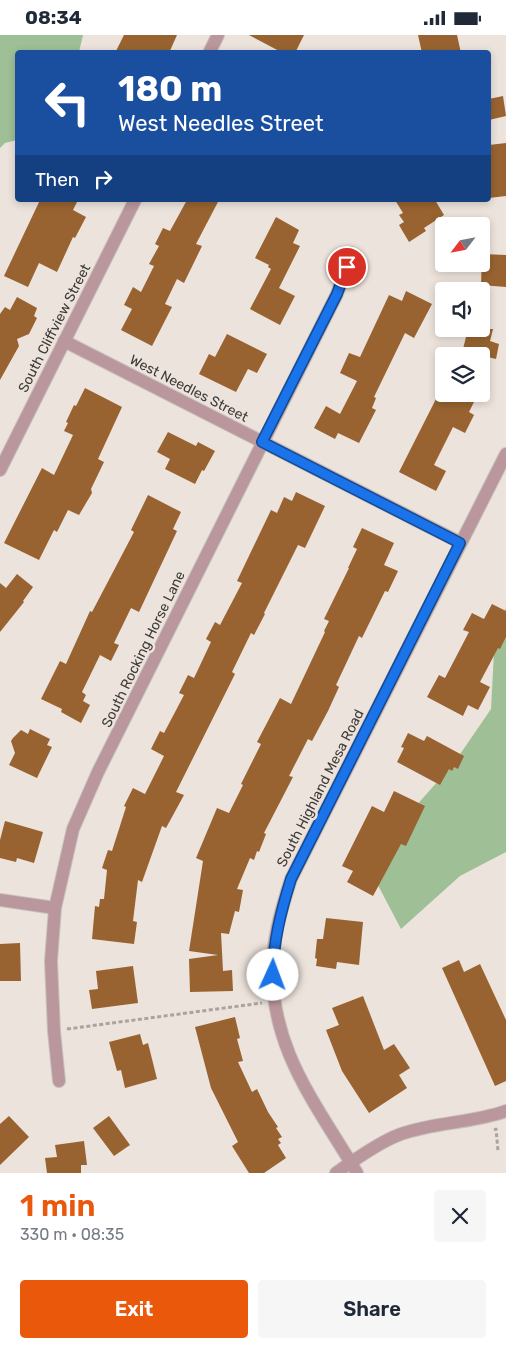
<!DOCTYPE html>
<meta charset="utf-8">
<style>
:root{--surface:#fff;--page:#f6f6f7;--text:#1f2937;--muted:#747a83;--accent:#ea580c}
body{margin:0;font-family:Rubik,sans-serif;background:var(--page);color:var(--text);height:100vh;display:flex;flex-direction:column;font-size:19px;white-space:nowrap}
*{box-sizing:border-box;margin:0}
p{font-size:16px;color:var(--muted)}
.icon{flex:none;width:28px;height:28px;fill:none;stroke:currentColor;stroke-width:2;stroke-linecap:round;stroke-linejoin:round}
.map{position:relative;height:1138px;overflow:hidden}
.sheet{display:flex;flex-direction:column;background:var(--surface);flex:1}
.sheet>*{flex:none}
.banner{position:absolute;left:15px;top:15px;width:476px;height:152px;border-radius:5px;box-shadow:0 2px 8px #0003;background:#1a4fa0;color:#fff;overflow:hidden}
.needle{width:32px;rotate:238deg}
.buttons{position:absolute;left:435px;top:182px;display:grid;gap:10px}
.buttons a{display:grid;place-items:center;width:55px;height:55px;border-radius:5px;background:var(--surface);box-shadow:0 2px 8px #0003;font-size:25px}
.pin{position:absolute;display:grid;place-items:center;width:42px;height:42px;color:#fff;margin:-21px;border:2px solid #fff;border-radius:50%;box-shadow:0 1px 5px #0007}
.me{position:absolute;width:55px;margin:-28px;rotate:2deg;stroke-linejoin:round;filter:drop-shadow(0 0 4px #0008)}
.turn{display:flex;align-items:center;gap:18px;height:105px;padding:0 20px;font-size:22px}
.turn .icon{width:65px;height:65px;stroke-width:2.5}
.turn b{display:block;font-size:35px;line-height:42px}
.then{display:flex;align-items:center;height:48px;padding:0 20px;background:#0003;gap:10px;font-size:19px}
.round{display:grid;place-items:center;flex:none;width:52px;height:52px;border-radius:5px;background:var(--page)}
.summary{display:flex;align-items:center;justify-content:space-between;height:85px;padding:0 20px}
h1{font-size:30px;font-weight:600;line-height:38px;color:var(--accent)}
.button{display:flex;gap:10px;margin-top:auto;padding:10px 20px}
.button a{flex:1;height:58px;border-radius:5px;background:var(--accent);color:#fff;font-size:20px;font-weight:600;line-height:58px;text-align:center}
.button a+a{background:var(--page);color:var(--text)}
.status{display:flex;justify-content:space-between;align-items:center;height:35px;padding:0 25px;background:var(--surface);direction:ltr}
.status svg{height:14px;fill:currentColor}
.map>svg:first-child{display:block}
</style>
<div class="status"><b>08:34</b><svg viewBox="0 0 49 12"><path d="M0 12V9h3v3zM5 12V6h3v6zM10 12V3h3v9zM15 12V0h3v12zM26 1h20v11H26zM47 4h2v5h-2z"/></svg></div>
<div class="map">
<svg width="506" height="1138" viewBox="0 0 506 1138">
<rect width="100%" height="100%" fill="#ece3dc"/>
<path fill="#9fc097" d="M0,0H83L79,17L18,18L17,105L5,108L0,113Z
M506,572V817L460,841L401,894L370,835L407,781L454,728L491,674L494,617Z"/>
<path fill="#986330" d="M124,0H177L169,18H115Z
M249,0H304L295,18H283Z
M418,0H457L461,18H422Z
M503,61L506,81L489,85V64Z
M506,108V161L489,163V110Z
M40,165H78L73,175L86,182L75,203L73,202L57,237L39,228L28,252L4,241Z
M187,165H219L196,209L202,211L184,248L177,244L165,269L172,272L152,311L121,295L132,274L124,270L133,252L141,257L154,231L149,229L159,211L155,209L163,193L170,196Z
M395,165H435L444,180L424,193L426,196L409,207L399,190L404,187L399,180L403,178Z
M276,182L299,195L293,208L300,211L279,253L295,261L280,290L250,274L271,234L268,232L269,230L255,223Z
M482,219L506,220V252L481,250Z
M406,256L432,269L414,303L405,298L374,362L376,363L372,373L376,375L359,408L338,398L335,404L314,393L326,371L340,379L357,346L340,338L349,318L360,322L389,260L402,266Z
M17,262L37,273L34,281L37,283L29,299L17,304L19,311L0,345V279L5,272L10,275Z
M468,294H493L490,306L499,309L496,324L476,319V317L463,314Z
M227,299L267,319L257,338L248,334L236,357L199,339L209,319L215,322Z
M85,353L122,372L98,424L104,427L91,454L92,458L79,480L68,475L57,497L54,495L39,525L4,508L42,433L54,440L73,400L64,396L68,388L66,387L74,370L76,371Z
M443,359H478L469,377L474,380L465,398L453,392L434,430L446,436L436,456L399,437L437,362L440,364Z
M168,397L196,411L198,407L215,416L204,436L202,435L195,449L165,434L170,424L157,417Z
M296,457L325,471L305,513L298,510L264,578L265,579L254,600L251,598L232,637L235,639L176,757L184,760L166,793L162,791L142,847L138,845L133,886L137,887L134,909L92,904L95,871L99,872L100,864H104L107,835L102,833L108,815L112,816L126,772L124,771L133,753L145,759L164,721L151,714L160,696L164,698L184,660L179,658L188,640L194,643L211,607L206,604L215,587L220,590L242,548L237,546L271,475L277,478L284,462L292,466Z
M148,460L181,477L173,494L177,496L139,577L131,573L114,608L119,610L111,626L100,620L82,657L86,660L83,666L90,670L81,688L61,677L62,674L41,664L60,626L66,629L90,576L92,577L134,497L131,495Z
M362,493L394,508L384,530L398,536L388,557L385,556L362,603L359,601L336,650L339,652L328,676L312,706L308,704L289,741L293,742L264,798L266,799L259,817L257,816L254,825L250,823L237,854L243,855L239,877L235,876L229,899L221,898L223,936L232,935L233,956L190,957L189,924L218,920L189,916L203,826L196,823L217,773L229,778L243,750L241,749L261,709L257,707L280,663L291,669L325,597L324,596L329,586L324,584L349,533H348L357,514L353,512Z
M17,539L33,552L23,566L24,567L0,597V548L6,553Z
M492,569L506,576V602L500,614L498,613L480,647L490,652L478,675L468,670L463,681L427,662L439,640L445,643L469,597L463,595L472,578L484,584Z
M30,694L50,704L47,710L52,712L37,743L9,730L15,718L11,706L13,703L21,695L28,699Z
M408,698L424,706L427,701L464,721L458,734L454,732L452,736L449,734L440,750L397,727L404,713L401,712Z
M394,756L425,771L406,811L401,809L373,861L347,847L353,836L342,831L372,771L384,777Z
M5,786L43,797L34,828L17,823L16,827L0,823V805Z
M326,883L363,887L359,930L337,927L336,934L316,931L317,924L315,923L317,904H323Z
M20,908L21,946H0V909Z
M459,925L464,937L480,929L506,985V1046L495,1051L442,933Z
M133,931L138,968L92,974L89,955L98,954L96,936Z
M363,961L384,1015L394,1009L410,1033L399,1040L407,1053L369,1078L342,1036L326,995L339,990L332,973Z
M235,982L240,1003L237,1004L243,1026L238,1027L252,1057L257,1054L268,1077L278,1092L276,1093L282,1102L278,1104L281,1108L278,1110L286,1123L264,1138H249L232,1111L238,1107L211,1053L195,992Z
M140,999L143,1010L148,1008L157,1044L125,1053L121,1035L117,1036L109,1007Z
M9,1081L29,1102L0,1130V1089Z
M109,1081L130,1110L114,1121L93,1093Z
M84,1106L87,1130H81V1138H47L45,1123L57,1122L55,1110Z"/>
<g fill="none" stroke-linecap="round" stroke-linejoin="round">
<g stroke="#c9c1bb" stroke-width="14">
<path id="minor" d="M209,18L218,0
M64,306L461,508
M0,435L135,165
M0,865L55,873
M59,1046L54,996L51,926L55,873L73,794L98,737L337,259L351,218
M336,1138C354,1125 381,1106 401,1099C435,1087 473,1088 506,1076
M357,1138C315,1067 267,1010 273,922C275,895 283,869 291,844L506,419"/>
</g>
<path stroke="#aaa39e" stroke-width="3" stroke-dasharray="4 2.5" stroke-linecap="butt" d="M67,994L262,968
M494,1095L496,1094L498,1116"/>
<use href="#minor" stroke="#ba979d" stroke-width="12"/>
</g>
<g fill="none" stroke-linecap="round" stroke-linejoin="round">
<g stroke="#114b97" stroke-width="12">
<path id="route" d="M273,940C273,907 281,876 291,844L460,508L262,407L337,259L347,232"/>
</g>
<use href="#route" stroke="#1a73e8" stroke-width="9"/>
</g>
<g text-anchor="middle" stroke-width="5" stroke-linejoin="round" paint-order="stroke">
<g font-size="14" fill="#3e3a37" stroke="#ece3dc">
<text transform="translate(54 293) rotate(-63)" y="5">South Cliffview Street</text>
<text transform="translate(189 353) rotate(27)" y="5">West Needles Street</text>
<text transform="translate(143 614) rotate(-64)" y="5">South Rocking Horse Lane</text>
<text transform="translate(320 753) rotate(-63)" y="5">South Highland Mesa Road</text>
</g>
</g>
</svg>
<div class="buttons">
<a><svg class="needle" viewBox="-14 -14 28 28"><path d="M0-13l5 13h-10z" fill="#e53935"/><path d="M0 13l5-13h-10z" fill="#747a83"/></svg></a>
<a><svg class="icon" aria-label="sound" viewBox="0 0 24 24"><path d="M4 9h4l5-4v14l-5-4H4zM17 9q2 3 0 6"/></svg></a>
<a><svg class="icon" aria-label="layers" viewBox="0 0 24 24"><path d="M12 4l9 5-9 5-9-5zM3 14l9 5 9-5"/></svg></a>
</div>
<div class="pin" style="left:347px;top:232px;background:#d93025"><svg class="icon" aria-label="arrive" viewBox="0 0 24 24"><path d="M6 21V4h12l-3 4 3 4H6"/></svg></div>
<svg class="me" style="left:273px;top:940px" viewBox="-20 -20 40 40"><circle r="19" fill="#fff"/><path d="M0-13L10 11 0 6-10 11z" fill="#1a73e8"/></svg>
<div class="banner">
<div class="turn"><svg class="icon" aria-label="left" viewBox="0 0 24 24"><path d="M17 20v-9H6M10 6l-5 5 5 5"/></svg><div><b>180 m</b>West Needles Street</div></div>
<div class="then">Then<svg class="icon" aria-label="right" viewBox="0 0 24 24"><path d="M7 20v-9h11M14 6l5 5-5 5"/></svg></div>
</div>
</div>
<section class="sheet">
<div class="summary"><div><h1>1 min</h1><p>330 m · 08:35</p></div><a class="round"><svg class="icon" aria-label="close" viewBox="0 0 24 24"><path d="M6 6l12 12M18 6L6 18"/></svg></a></div>
<div class="button"><a>Exit</a><a>Share</a></div>
</section>
